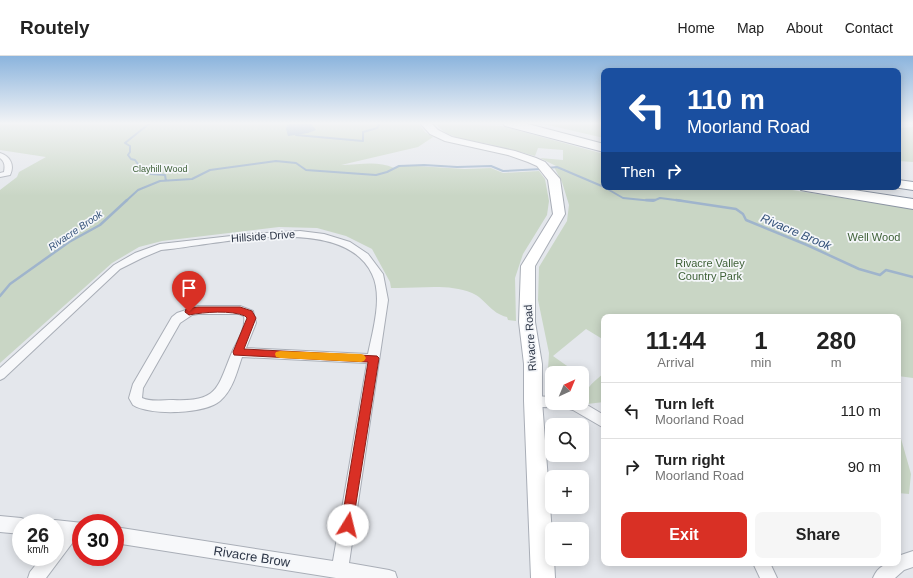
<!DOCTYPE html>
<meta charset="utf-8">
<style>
:root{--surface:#fff;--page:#f6f6f6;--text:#222;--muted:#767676;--line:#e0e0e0;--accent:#d93025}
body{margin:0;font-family:Arial,sans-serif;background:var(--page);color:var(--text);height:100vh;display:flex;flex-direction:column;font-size:15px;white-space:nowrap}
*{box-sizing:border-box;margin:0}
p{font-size:13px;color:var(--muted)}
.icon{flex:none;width:22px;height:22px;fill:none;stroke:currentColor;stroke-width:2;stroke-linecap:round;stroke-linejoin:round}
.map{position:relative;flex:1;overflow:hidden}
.side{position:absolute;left:601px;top:258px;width:300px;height:252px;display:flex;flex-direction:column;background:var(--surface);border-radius:8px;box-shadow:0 2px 10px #0003}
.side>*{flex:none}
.hud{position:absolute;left:601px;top:12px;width:300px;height:122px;border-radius:8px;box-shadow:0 2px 10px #0003;background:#1a4fa0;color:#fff;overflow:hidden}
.needle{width:26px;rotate:44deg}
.tools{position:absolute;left:545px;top:310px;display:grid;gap:8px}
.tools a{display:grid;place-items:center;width:44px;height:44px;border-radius:8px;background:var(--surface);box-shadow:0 2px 10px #0003;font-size:20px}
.speed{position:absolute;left:12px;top:458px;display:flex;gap:8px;font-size:20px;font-weight:700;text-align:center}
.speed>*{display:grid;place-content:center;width:52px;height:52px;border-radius:50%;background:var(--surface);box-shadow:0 2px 10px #0003;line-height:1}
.speed small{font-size:10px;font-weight:400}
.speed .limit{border:6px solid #d22;background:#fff;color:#111}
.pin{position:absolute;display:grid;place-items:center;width:34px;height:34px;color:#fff;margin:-41px -17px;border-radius:50% 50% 50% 0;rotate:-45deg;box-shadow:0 0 4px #0007}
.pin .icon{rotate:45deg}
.me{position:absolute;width:44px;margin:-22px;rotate:9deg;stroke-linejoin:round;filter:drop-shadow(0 0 3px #0008)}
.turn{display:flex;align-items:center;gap:14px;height:84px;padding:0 20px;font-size:18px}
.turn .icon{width:52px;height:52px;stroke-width:2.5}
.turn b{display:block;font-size:28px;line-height:34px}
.then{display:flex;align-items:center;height:38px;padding:0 20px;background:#0003;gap:8px;font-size:15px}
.eta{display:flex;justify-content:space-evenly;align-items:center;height:68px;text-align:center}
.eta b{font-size:24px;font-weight:800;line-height:28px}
.action{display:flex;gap:8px;margin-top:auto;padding:8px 20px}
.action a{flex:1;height:46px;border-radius:8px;background:var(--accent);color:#fff;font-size:16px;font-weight:800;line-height:46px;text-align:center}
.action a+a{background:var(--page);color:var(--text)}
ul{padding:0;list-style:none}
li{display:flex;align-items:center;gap:12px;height:56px;padding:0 20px;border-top:1px solid var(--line)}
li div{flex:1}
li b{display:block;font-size:15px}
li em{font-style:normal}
header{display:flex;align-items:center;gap:24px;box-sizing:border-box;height:56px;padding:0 20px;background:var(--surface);border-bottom:1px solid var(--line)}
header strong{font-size:19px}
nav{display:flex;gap:22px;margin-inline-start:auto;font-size:14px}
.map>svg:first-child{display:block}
</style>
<header>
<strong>Routely</strong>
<nav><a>Home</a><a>Map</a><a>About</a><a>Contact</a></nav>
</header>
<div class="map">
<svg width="913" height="522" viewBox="0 0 913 522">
<rect width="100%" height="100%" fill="#e4e7ec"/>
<path fill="#c9d6c5" d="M0,67H418L425,76L433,81L418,91L341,109C359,109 377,104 394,112L404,110H417L465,113L491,112L503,117L539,115L545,123L549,145L547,159L523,198L515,222L516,265L508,264L507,261C490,257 486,243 472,237C447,227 418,233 391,232L390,226L372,193L346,180L317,172L279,171L162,185L139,191L112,207L0,307V134L17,121L19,116L46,101L0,94Z
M435,67L502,70L604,98V131H693L700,133L701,131H773L913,153V322L898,320V261H604V284L586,273L553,300L577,317H552V336L547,331L549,297L538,244L539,211L567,165L569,149L562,126L554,111L556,110L540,102L563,104V94L538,92L535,100C520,96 505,92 489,88C471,84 448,84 435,67Z
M539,67H604V82Z
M913,71V106L898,105V72Z
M604,317V346L587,348C581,334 594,326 604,317Z
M898,372L911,418L909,438L898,437Z"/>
<path fill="#9fb4cc" d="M293,67H313L312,69L316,74L308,77L288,80L286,73L287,69Z"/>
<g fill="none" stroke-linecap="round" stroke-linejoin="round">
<path stroke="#9fb4cc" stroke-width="2" d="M150,67L125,87L130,90V96L128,99L131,103L135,104L143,115L151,118L165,119L166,125
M296,79L363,85V76L377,72L379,69L378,67
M547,112L557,111L604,131
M604,131L623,142L653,145L660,142L683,145
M126,145L138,134L160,125L192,123L210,114L276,105L296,107L306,114L376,119L387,116L399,110L424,109L457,111L491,110L503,115L542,113"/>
<path stroke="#9fb4cc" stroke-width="2.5" d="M646,144H655
M676,144L736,153L743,158L746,164L807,189L859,213L880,219L886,214L913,221
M0,240L10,228L69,186L100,169L127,144"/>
<g stroke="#a9aeb7" stroke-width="2">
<path id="street" d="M0,97C10,100 15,109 10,119L0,121V117L4,116C5,110 5,106 0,102Z
M300,175L324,178L350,186L368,198L383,218L388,244L349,507L389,514L395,516L397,522H336L115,487V471L333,505L367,307L242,301C237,315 233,334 220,345C205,358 150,360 133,349L129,342L133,328L172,261L177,257L198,250H240L253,255L256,267L246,292L368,298C373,274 383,240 372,218C343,156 215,189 161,194L142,202L120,213L4,322L0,324V312L114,209L135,197L160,188L249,178ZM198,258H239L244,260C246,272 238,284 233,294C217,331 220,346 173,344C163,344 150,346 142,342L143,332L180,267L192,259Z
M533,340L552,341V347H558L557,350C548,352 537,351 528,349L527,345L528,341Z
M582,346L604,359V372L573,354L562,351L561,347Z
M0,460L21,462L27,464L28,467H21V478L0,476Z
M55,464L83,467H81V482H76L46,522H28L30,516L42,501H55V484L58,480H55V467H49Z
M913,495V511L904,514L895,522H873C878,510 886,507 898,507V500Z
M753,507H770L777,522H760Z"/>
</g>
<g stroke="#a9aeb7" stroke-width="2">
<path id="secondary" d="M420,67H431L438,74L452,81L515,95L536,102L545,106L560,123L565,158L535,210V266L542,308V345L552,477V503H554L555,522H531L524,345V308L519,266L521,210L553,158L548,124L537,110L528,106L508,99L445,85L430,78Z"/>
</g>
<g stroke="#8b94a3" stroke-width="2">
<path id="highway" d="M503,67H524L604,88V96L505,70Z
M898,124L913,126V134L893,131H898Z
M799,131H834L913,143V153L806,135L801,134Z"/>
</g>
<use href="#street" fill="#f7f8fa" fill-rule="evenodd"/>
<use href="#secondary" fill="#fff" fill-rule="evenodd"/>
<use href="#highway" fill="#fff" fill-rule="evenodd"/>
</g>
<linearGradient id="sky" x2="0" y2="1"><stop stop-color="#8bb4dd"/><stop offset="0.48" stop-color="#f3f4f6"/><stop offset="1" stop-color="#f3f4f6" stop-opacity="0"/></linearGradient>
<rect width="913" height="140" fill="url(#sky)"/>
<path fill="#d93025" stroke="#8d1f18" d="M198,251H240L252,255L256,262L244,293L377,300L379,302L352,473L348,475L343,473L341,469L368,306L234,299L233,296L247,262L245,260C232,254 204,256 189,259L185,256L186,253Z"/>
<path fill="#f59e0b" d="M280,295L361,298L364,299L366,302L364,305L361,306L280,302L276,301L275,298L276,296Z"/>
<g text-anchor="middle" stroke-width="3.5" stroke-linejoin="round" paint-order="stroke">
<g font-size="9" fill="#3f6138" stroke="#f4f6f9">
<text x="160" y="116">Clayhill Wood</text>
</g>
<g font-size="10" font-style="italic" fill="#34527a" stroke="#f4f6f9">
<text transform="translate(75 174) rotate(-34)" y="4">Rivacre Brook</text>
</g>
<g font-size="11" fill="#2b3445" stroke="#f4f6f9">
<text transform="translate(263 180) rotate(-4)" y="4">Hillside Drive</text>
<text transform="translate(530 282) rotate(-94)" y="4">Rivacre Road</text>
</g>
<g font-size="11" fill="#3f6138" stroke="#f4f6f9">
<text x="874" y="185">Well Wood</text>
<text x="710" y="211">Rivacre Valley<tspan x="710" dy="13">Country Park</tspan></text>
</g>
<g font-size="12" font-style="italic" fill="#34527a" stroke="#f4f6f9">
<text transform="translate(796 176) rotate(23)" y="4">Rivacre Brook</text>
</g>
<g font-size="13" fill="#2b3445" stroke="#f4f6f9">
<text transform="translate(252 500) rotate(9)" y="5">Rivacre Brow</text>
</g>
</g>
</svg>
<div class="tools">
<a><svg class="needle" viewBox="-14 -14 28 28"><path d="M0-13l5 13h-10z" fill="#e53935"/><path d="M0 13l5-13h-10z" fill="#767676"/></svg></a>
<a><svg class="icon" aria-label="search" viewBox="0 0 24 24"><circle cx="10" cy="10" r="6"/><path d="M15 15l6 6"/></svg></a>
<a>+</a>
<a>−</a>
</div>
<div class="speed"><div>26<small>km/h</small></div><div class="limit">30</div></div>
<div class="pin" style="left:189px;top:256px;background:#d93025"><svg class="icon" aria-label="arrive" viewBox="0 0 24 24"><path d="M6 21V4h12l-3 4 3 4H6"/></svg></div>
<svg class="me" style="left:348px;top:469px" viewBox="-20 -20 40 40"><circle r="19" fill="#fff"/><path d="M0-13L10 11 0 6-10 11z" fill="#d93025"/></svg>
<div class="hud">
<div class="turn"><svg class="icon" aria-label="left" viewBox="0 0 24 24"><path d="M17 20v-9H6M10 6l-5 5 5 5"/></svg><div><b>110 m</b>Moorland Road</div></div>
<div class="then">Then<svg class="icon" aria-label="right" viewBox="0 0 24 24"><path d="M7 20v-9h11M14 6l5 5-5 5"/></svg></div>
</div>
<section class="side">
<div class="eta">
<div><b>11:44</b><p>Arrival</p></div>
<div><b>1</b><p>min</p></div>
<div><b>280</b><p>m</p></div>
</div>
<ul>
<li><svg class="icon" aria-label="left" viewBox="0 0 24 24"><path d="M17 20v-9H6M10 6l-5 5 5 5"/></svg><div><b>Turn left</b><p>Moorland Road</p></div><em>110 m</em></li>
<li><svg class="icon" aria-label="right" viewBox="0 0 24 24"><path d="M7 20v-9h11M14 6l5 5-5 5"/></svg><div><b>Turn right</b><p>Moorland Road</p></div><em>90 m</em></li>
</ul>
<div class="action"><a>Exit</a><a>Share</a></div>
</section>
</div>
